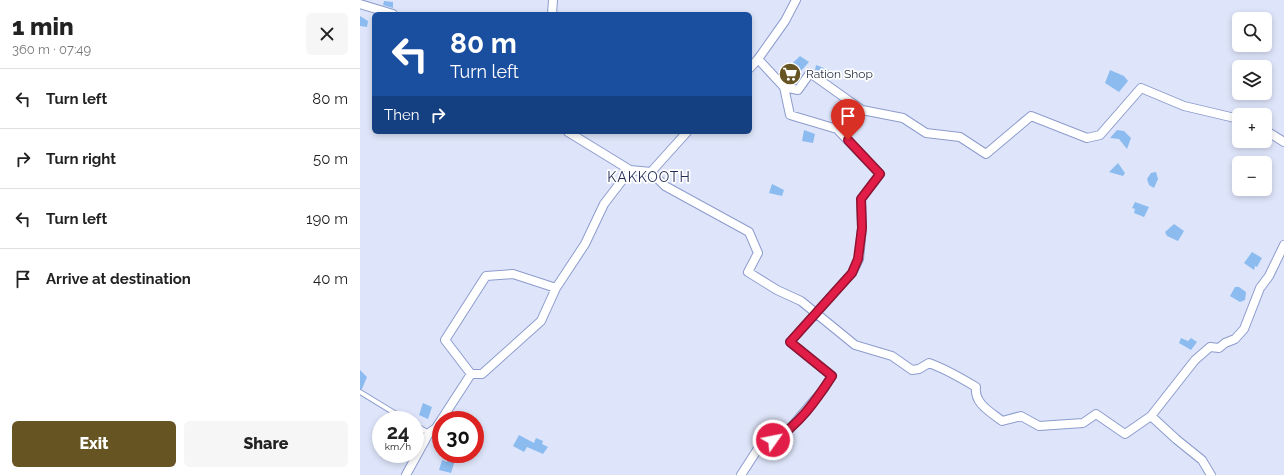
<!DOCTYPE html>
<meta charset="utf-8">
<style>
:root{--surface:#fff;--page:#f6f6f6;--text:#222;--muted:#767676;--line:#e0e0e0;--accent:#665523}
body{margin:0;font-family:Raleway,sans-serif;background:var(--page);color:var(--text);height:100vh;display:flex;flex-direction:column;font-size:15px;white-space:nowrap}
*{box-sizing:border-box;margin:0}
p{font-size:13px;color:var(--muted)}
.icon{flex:none;width:22px;height:22px;fill:none;stroke:currentColor;stroke-width:2;stroke-linecap:round;stroke-linejoin:round}
.map{position:relative;flex:1;overflow:hidden}
.side{display:flex;flex-direction:column;background:var(--surface);width:360px}
.side>*{flex:none}
.guide{position:absolute;left:12px;top:12px;width:380px;height:122px;border-radius:6px;box-shadow:0 2px 6px #0003;background:#1a4fa0;color:#fff;overflow:hidden}
.tools{position:absolute;left:872px;top:12px;display:grid;gap:8px}
.tools a{display:grid;place-items:center;width:40px;height:40px;border-radius:6px;background:var(--surface);box-shadow:0 2px 6px #0003;font-size:20px}
.speed{position:absolute;left:12px;top:411px;display:flex;gap:8px;font-size:20px;font-weight:700;text-align:center}
.speed>*{display:grid;place-content:center;width:52px;height:52px;border-radius:50%;background:var(--surface);box-shadow:0 2px 6px #0003;line-height:1}
.speed small{font-size:10px;font-weight:400}
.speed .limit{border:6px solid #d22;background:#fff;color:#111}
.pin{position:absolute;display:grid;place-items:center;width:34px;height:34px;color:#fff;margin:-41px -17px;border-radius:50% 50% 50% 0;rotate:-45deg;box-shadow:0 0 4px #0007}
.pin .icon{rotate:45deg}
.me{position:absolute;width:44px;margin:-22px;rotate:57deg;stroke-linejoin:round;filter:drop-shadow(0 0 3px #0008)}
.turn{display:flex;align-items:center;gap:14px;height:84px;padding:0 12px;font-size:18px}
.turn .icon{width:52px;height:52px;stroke-width:2.5}
.turn b{display:block;font-size:28px;line-height:34px}
.then{display:flex;align-items:center;height:38px;padding:0 12px;background:#0003;gap:8px;font-size:15px}
.round{display:grid;place-items:center;flex:none;width:42px;height:42px;border-radius:6px;background:var(--page)}
.summary{display:flex;align-items:center;justify-content:space-between;height:68px;padding:0 12px}
h1{font-size:24px;font-weight:800;line-height:30px}
.primary-button{display:flex;gap:8px;margin-top:auto;padding:8px 12px}
.primary-button a{flex:1;height:46px;border-radius:6px;background:var(--accent);color:#fff;font-size:16px;font-weight:800;line-height:46px;text-align:center}
.primary-button a+a{background:var(--page);color:var(--text)}
ul{padding:0;list-style:none}
li{display:flex;align-items:center;gap:12px;height:60px;padding:0 12px;border-top:1px solid var(--line)}
li div{flex:1}
li b{display:block;font-size:15px}
li em{font-style:normal}
main{display:flex;flex:1;min-height:0}
.map>svg:first-child{display:block}
</style>
<main>
<section class="side">
<div class="summary"><div><h1>1 min</h1><p>360 m · 07:49</p></div><a class="round"><svg class="icon" aria-label="close" viewBox="0 0 24 24"><path d="M6 6l12 12M18 6L6 18"/></svg></a></div>
<ul>
<li><svg class="icon" aria-label="left" viewBox="0 0 24 24"><path d="M17 20v-9H6M10 6l-5 5 5 5"/></svg><div><b>Turn left</b></div><em>80 m</em></li>
<li><svg class="icon" aria-label="right" viewBox="0 0 24 24"><path d="M7 20v-9h11M14 6l5 5-5 5"/></svg><div><b>Turn right</b></div><em>50 m</em></li>
<li><svg class="icon" aria-label="left" viewBox="0 0 24 24"><path d="M17 20v-9H6M10 6l-5 5 5 5"/></svg><div><b>Turn left</b></div><em>190 m</em></li>
<li><svg class="icon" aria-label="arrive" viewBox="0 0 24 24"><path d="M6 21V4h12l-3 4 3 4H6"/></svg><div><b>Arrive at destination</b></div><em>40 m</em></li>
</ul>
<div class="primary-button"><a>Exit</a><a>Share</a></div>
</section>
<div class="map">
<svg width="924" height="475" viewBox="0 0 924 475">
<rect width="100%" height="100%" fill="#dee5fa"/>
<path fill="#8bbbef" d="M24,1L33,2V8L23,5Z
M0,16L8,21L7,27L0,26Z
M440,56L449,62L432,81L421,74Z
M456,65L469,70L466,78L455,70Z
M750,70L764,76L768,81L759,92L745,83Z
M477,107L488,113L484,122L474,117Z
M444,130L455,134L453,143L442,141Z
M757,130L764,131L771,138L767,149L759,139L750,138Z
M758,163L765,173L763,176L749,172Z
M796,172L798,179L794,188L789,185L787,179L791,173Z
M412,184L424,190L422,196L409,193Z
M775,202L789,207L784,217L774,213L775,209L772,208Z
M814,224L824,231L818,241L807,236L805,232Z
M892,252L902,258L897,267L895,266L894,270L884,263Z
M875,287H879L886,292L885,300L880,302L870,296Z
M821,338L828,341L831,338L837,342L831,350L819,343Z
M0,370L7,377L2,389H0Z
M63,403L72,407L68,419L59,415Z
M159,435L174,443L176,438L183,441L182,444L188,447L183,454L167,447L164,452L153,446Z
M88,458L95,460L91,473L79,470L82,460L87,462Z"/>
<g fill="none" stroke-linecap="round" stroke-linejoin="round">
<g stroke="#8c9ccd" stroke-width="6">
<path id="lane" d="M0,392L46,420
M55,425L69,433"/>
</g>
<g stroke="#8c9ccd" stroke-width="10">
<path id="street" d="M0,4L33,14
M192,14L193,0
M398,59L425,21L436,0
M390,68L398,59L424,87L438,90L450,73L502,110L543,118L566,133L600,137L626,154L671,116L727,138L740,135L781,88L824,106L879,119
M905,130L924,142
M208,132L270,170
M291,172L305,186L389,232L398,253L388,272L417,290L441,301L495,345L532,356L552,370L559,369L569,363C586,369 601,378 616,387C614,404 631,412 642,421L661,416L679,426L723,423L736,414L765,434L791,416
M111,374H122L181,321L196,288
M46,475L69,433L76,428L111,374L85,340L126,276L153,274L196,288L225,244L244,204L270,170L291,172L327,132
M381,475L399,447L427,432L463,390L472,376L430,342L492,273L499,259L502,228L501,199L520,174L477,129L430,115L424,87
M851,475L842,460L816,439L791,416L835,360L850,347L859,348L865,343L875,339L884,329L900,288L909,276L924,245"/>
</g>
<use href="#lane" stroke="#fff" stroke-width="4"/>
<use href="#street" stroke="#fff" stroke-width="8"/>
</g>
<g fill="none" stroke-linecap="round" stroke-linejoin="round">
<g stroke="#92132f" stroke-width="10">
<path id="route" d="M413,440C438,427 457,399 472,376L430,342L492,273L498,259L502,228L501,199L520,174L488,140"/>
</g>
<use href="#route" stroke="#e11d48" stroke-width="7"/>
</g>
<defs>
<g id="supermarket-disc" transform="scale(1.15)"><circle r="9.5" fill="#665523" stroke="#fff"/><path d="M-6-5.5h2.5l.6 2H6L4.5 2H-2.5L-4.4-4H-6ZM-1.5 3.2a1.3 1.3 0 1 0 .1 0ZM3 3.2a1.3 1.3 0 1 0 .1 0Z" fill="#fff"/></g>
</defs>
<g fill-rule="evenodd">
<use href="#supermarket-disc" x="430" y="74"/>
</g>
<g text-anchor="middle" stroke-width="3.5" stroke-linejoin="round" paint-order="stroke">
<g font-size="12" fill="#2c3247" stroke="#fff" text-anchor="start">
<text x="446" y="78">Ration Shop</text>
</g>
<g font-size="14" letter-spacing="1" fill="#232d56" stroke="#fff">
<text x="289" y="182">KAKKOOTH</text>
</g>
</g>
</svg>
<div class="tools">
<a><svg class="icon" aria-label="search" viewBox="0 0 24 24"><circle cx="10" cy="10" r="6"/><path d="M15 15l6 6"/></svg></a>
<a><svg class="icon" aria-label="layers" viewBox="0 0 24 24"><path d="M12 4l9 5-9 5-9-5zM3 14l9 5 9-5"/></svg></a>
<a>+</a>
<a>−</a>
</div>
<div class="speed"><div>24<small>km/h</small></div><div class="limit">30</div></div>
<div class="pin" style="left:488px;top:140px;background:#d93025"><svg class="icon" aria-label="arrive" viewBox="0 0 24 24"><path d="M6 21V4h12l-3 4 3 4H6"/></svg></div>
<svg class="me" style="left:413px;top:440px" viewBox="-20 -20 40 40"><circle r="17" fill="#e11d48" stroke="#fff" stroke-width="3"/><path d="M0-11L8 9 0 5-8 9z" fill="#fff"/></svg>
<div class="guide">
<div class="turn"><svg class="icon" aria-label="left" viewBox="0 0 24 24"><path d="M17 20v-9H6M10 6l-5 5 5 5"/></svg><div><b>80 m</b>Turn left</div></div>
<div class="then">Then<svg class="icon" aria-label="right" viewBox="0 0 24 24"><path d="M7 20v-9h11M14 6l5 5-5 5"/></svg></div>
</div>
</div>
</main>
